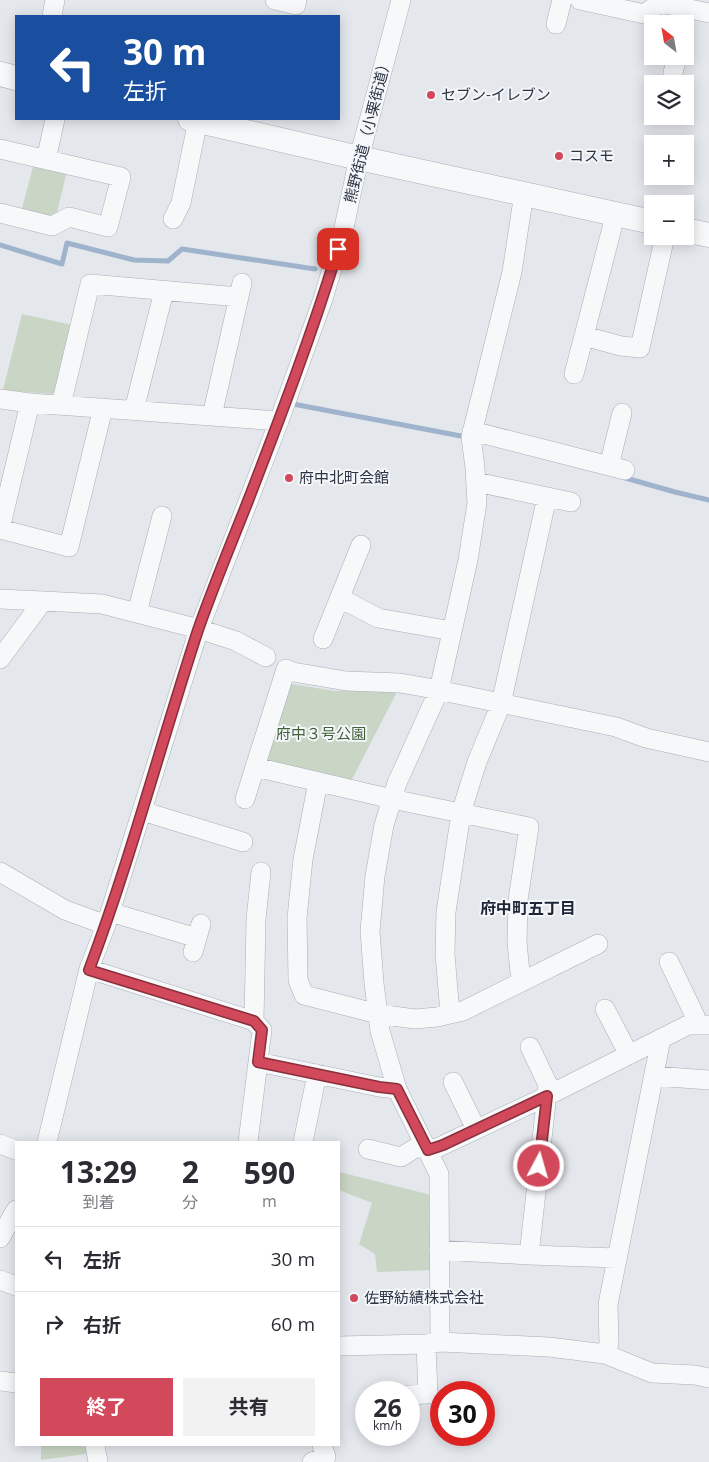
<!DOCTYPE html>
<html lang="ja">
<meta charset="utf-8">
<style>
:root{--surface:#fff;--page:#f2f2f3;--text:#2b2b33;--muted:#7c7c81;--line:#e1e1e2;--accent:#d1495b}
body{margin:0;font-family:"Open Sans","Noto Sans JP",sans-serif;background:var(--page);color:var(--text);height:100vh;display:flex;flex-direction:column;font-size:19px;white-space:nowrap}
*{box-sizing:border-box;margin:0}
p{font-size:16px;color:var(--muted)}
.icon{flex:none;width:28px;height:28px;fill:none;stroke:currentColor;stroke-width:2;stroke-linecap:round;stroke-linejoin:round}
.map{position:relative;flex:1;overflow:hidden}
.drawer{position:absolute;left:15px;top:1141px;width:325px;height:305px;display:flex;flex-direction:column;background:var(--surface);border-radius:0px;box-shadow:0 2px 12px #0003}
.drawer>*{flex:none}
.banner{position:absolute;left:15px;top:15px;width:325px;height:105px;border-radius:0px;box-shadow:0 2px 12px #0003;background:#1a4fa0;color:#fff;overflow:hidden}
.needle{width:32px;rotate:329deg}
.buttons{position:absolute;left:644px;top:15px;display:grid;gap:10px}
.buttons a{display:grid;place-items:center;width:50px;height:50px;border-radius:0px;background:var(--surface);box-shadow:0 2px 12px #0003;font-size:25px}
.speed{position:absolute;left:355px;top:1381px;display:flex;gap:10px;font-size:25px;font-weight:700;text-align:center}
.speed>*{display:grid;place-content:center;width:65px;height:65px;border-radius:50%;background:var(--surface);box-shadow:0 2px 12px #0003;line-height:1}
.speed small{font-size:12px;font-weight:400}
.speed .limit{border:8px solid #d22;background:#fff;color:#111}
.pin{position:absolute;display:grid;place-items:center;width:42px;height:42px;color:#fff;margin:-21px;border-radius:10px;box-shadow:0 2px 8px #0006}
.me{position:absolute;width:55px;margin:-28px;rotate:6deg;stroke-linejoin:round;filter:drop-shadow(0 0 4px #0008)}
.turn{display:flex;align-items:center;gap:18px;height:105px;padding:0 25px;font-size:22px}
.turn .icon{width:65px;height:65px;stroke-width:2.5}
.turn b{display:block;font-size:35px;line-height:42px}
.eta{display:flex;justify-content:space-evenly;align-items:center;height:85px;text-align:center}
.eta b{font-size:30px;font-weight:700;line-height:35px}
.primary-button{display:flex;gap:10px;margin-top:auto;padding:10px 25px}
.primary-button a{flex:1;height:58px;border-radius:0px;background:var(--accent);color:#fff;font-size:20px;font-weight:700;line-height:58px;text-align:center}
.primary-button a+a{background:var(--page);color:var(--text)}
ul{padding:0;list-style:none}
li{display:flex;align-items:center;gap:15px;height:65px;padding:0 25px;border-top:1px solid var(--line)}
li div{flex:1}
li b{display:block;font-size:19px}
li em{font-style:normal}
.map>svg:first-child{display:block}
</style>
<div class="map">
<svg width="709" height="1462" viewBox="0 0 709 1462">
<rect width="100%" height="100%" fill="#e4e7ec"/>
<path fill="#c9d6c5" d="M34,163L67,171L56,216L50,219L21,212Z
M22,314L72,325L57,391L52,394L3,390Z
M286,683L335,691L398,690L349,785L259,765Z
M339,1172L431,1195V1270L377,1272L375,1254L359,1244L372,1203L339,1190Z
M41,1445H91L93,1453L41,1460Z"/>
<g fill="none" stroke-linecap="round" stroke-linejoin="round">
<path stroke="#9fb4cc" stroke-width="5" d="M0,245L62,264L67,243L134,260L168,261L182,249L315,269
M293,404L461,436
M622,477L675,492L709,500"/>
<g stroke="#a9aeb7" stroke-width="20">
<path id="minor" d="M275,0L296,5L297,0
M580,0L644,14L660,3L709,13
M52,16L55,0
M556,24L562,0
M673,73L677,56
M0,149L121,177L108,227L69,217L52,226L0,213
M46,160L55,119
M173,219L181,203L198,120
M584,336L621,346L640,348L665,236
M574,374L612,228L614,213
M0,399L30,403L279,421
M61,405L90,284L239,297
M134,410L164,291
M212,416L242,283
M472,431L625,470
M609,466L622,413
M476,482L571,502
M0,529L69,547L103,408
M0,529L30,403
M340,598L378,618L452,631
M0,599L43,601
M137,613L162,516
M323,639L361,545
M0,659L43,601L102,604L199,629L236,641L266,657
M255,767L392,799L529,827L518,900L517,942L521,982
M318,782L303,859L297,918L298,980L304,995L378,1014L415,1019L437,1017L463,1011L598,944
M245,799L286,669L293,672L346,681L400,683L423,687L616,727L646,738L709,752
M142,811L243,842
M0,872L65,910L106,925
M110,912L197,938
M193,952L201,924
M669,962L695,1016L694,1025
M89,969L254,1021L262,1030L258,1062
M605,1009L629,1055
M450,1014L445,954L446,912L461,813L477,762L501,704L547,497
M254,1021L256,919L261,872
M654,1076L709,1080
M453,1082L476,1129
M397,1089L380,1031L374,983L370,931L375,876L384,825L397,783L439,690L468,560L477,503L475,468L471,437L512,272L524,193
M47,1142L89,969L106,925L199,629L279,421L323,299L343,232L359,158L401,0
M248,1142L258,1062L379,1087L397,1089L439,1174L440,1342
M303,1142L317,1074
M0,1144L16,1150
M368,1149L401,1157L417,1147L428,1150L437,1148L547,1096L688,1025H709
M0,1238L16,1210
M439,1250L529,1255L617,1258
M529,1255L548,1085L530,1047
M0,1280L16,1286
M339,1346L426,1344L440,1342L549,1347L605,1354L652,1373L695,1375L709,1378
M605,1354L609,1344L608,1304L661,1039
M0,1381L16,1383
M409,1395L428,1394L426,1344
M95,1445L98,1462
M312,1462L326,1457L322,1445"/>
</g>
<g stroke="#a9aeb7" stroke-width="25">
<path id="tertiary" d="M0,74L16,78
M190,119L359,158L652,222
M685,230L709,235"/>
</g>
<use href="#minor" stroke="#f7f8fa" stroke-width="19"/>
<use href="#tertiary" stroke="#f7f8fa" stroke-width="24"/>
</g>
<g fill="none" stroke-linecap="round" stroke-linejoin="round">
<g stroke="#882f3b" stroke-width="12">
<path id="route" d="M338,249C312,334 280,418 248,501C231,544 213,587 198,630C161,743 131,858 89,970L254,1021L262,1030L258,1062L379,1087L397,1089L428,1150L443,1145L547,1096L539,1166"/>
</g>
<use href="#route" stroke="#d1495b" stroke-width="9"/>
</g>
<g fill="#d1495b" stroke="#f4f6f9" stroke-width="2">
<circle cx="431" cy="95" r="5"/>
<circle cx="559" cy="156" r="5"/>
<circle cx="289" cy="478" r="5"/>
<circle cx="354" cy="1298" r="5"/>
</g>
<g text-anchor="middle" stroke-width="4" stroke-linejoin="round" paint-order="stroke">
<g font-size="15" fill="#2b3445" stroke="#f4f6f9" text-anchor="start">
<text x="441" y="100">セブン-イレブン</text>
<text x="569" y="161">コスモ</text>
<text x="299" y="483">府中北町会館</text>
<text x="364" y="1303">佐野紡績株式会社</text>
</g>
<g font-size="15" fill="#2b3445" stroke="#f4f6f9">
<text transform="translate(368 130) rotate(-76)" y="5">熊野街道（小栗街道）</text>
</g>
<g font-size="15" fill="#3f6138" stroke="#f4f6f9">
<text x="321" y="739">府中３号公園</text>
</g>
<g font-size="16" font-weight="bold" fill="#1d2536" stroke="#f4f6f9">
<text x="528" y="914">府中町五丁目</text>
</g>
</g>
</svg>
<div class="buttons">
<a><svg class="needle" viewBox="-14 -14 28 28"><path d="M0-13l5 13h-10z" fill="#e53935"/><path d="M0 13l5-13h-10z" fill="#7c7c81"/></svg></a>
<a><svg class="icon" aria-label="layers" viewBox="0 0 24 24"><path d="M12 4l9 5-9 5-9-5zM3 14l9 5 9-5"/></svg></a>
<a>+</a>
<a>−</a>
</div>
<div class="speed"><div>26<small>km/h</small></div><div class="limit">30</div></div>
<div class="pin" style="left:338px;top:249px;background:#d93025"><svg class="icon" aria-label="arrive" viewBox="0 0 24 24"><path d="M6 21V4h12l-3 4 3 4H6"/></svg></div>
<svg class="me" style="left:539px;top:1166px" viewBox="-20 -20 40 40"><circle r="17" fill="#d1495b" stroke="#fff" stroke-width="3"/><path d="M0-11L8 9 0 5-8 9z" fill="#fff"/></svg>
<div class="banner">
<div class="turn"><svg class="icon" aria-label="left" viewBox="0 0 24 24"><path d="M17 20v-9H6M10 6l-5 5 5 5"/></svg><div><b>30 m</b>左折</div></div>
</div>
<section class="drawer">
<div class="eta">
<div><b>13:29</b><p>到着</p></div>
<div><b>2</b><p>分</p></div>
<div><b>590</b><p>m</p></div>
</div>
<ul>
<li><svg class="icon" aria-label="left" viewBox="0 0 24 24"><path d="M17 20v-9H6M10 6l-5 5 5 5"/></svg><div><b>左折</b></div><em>30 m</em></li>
<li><svg class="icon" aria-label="right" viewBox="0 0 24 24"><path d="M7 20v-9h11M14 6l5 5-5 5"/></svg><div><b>右折</b></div><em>60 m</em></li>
</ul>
<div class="primary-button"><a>終了</a><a>共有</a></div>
</section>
</div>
